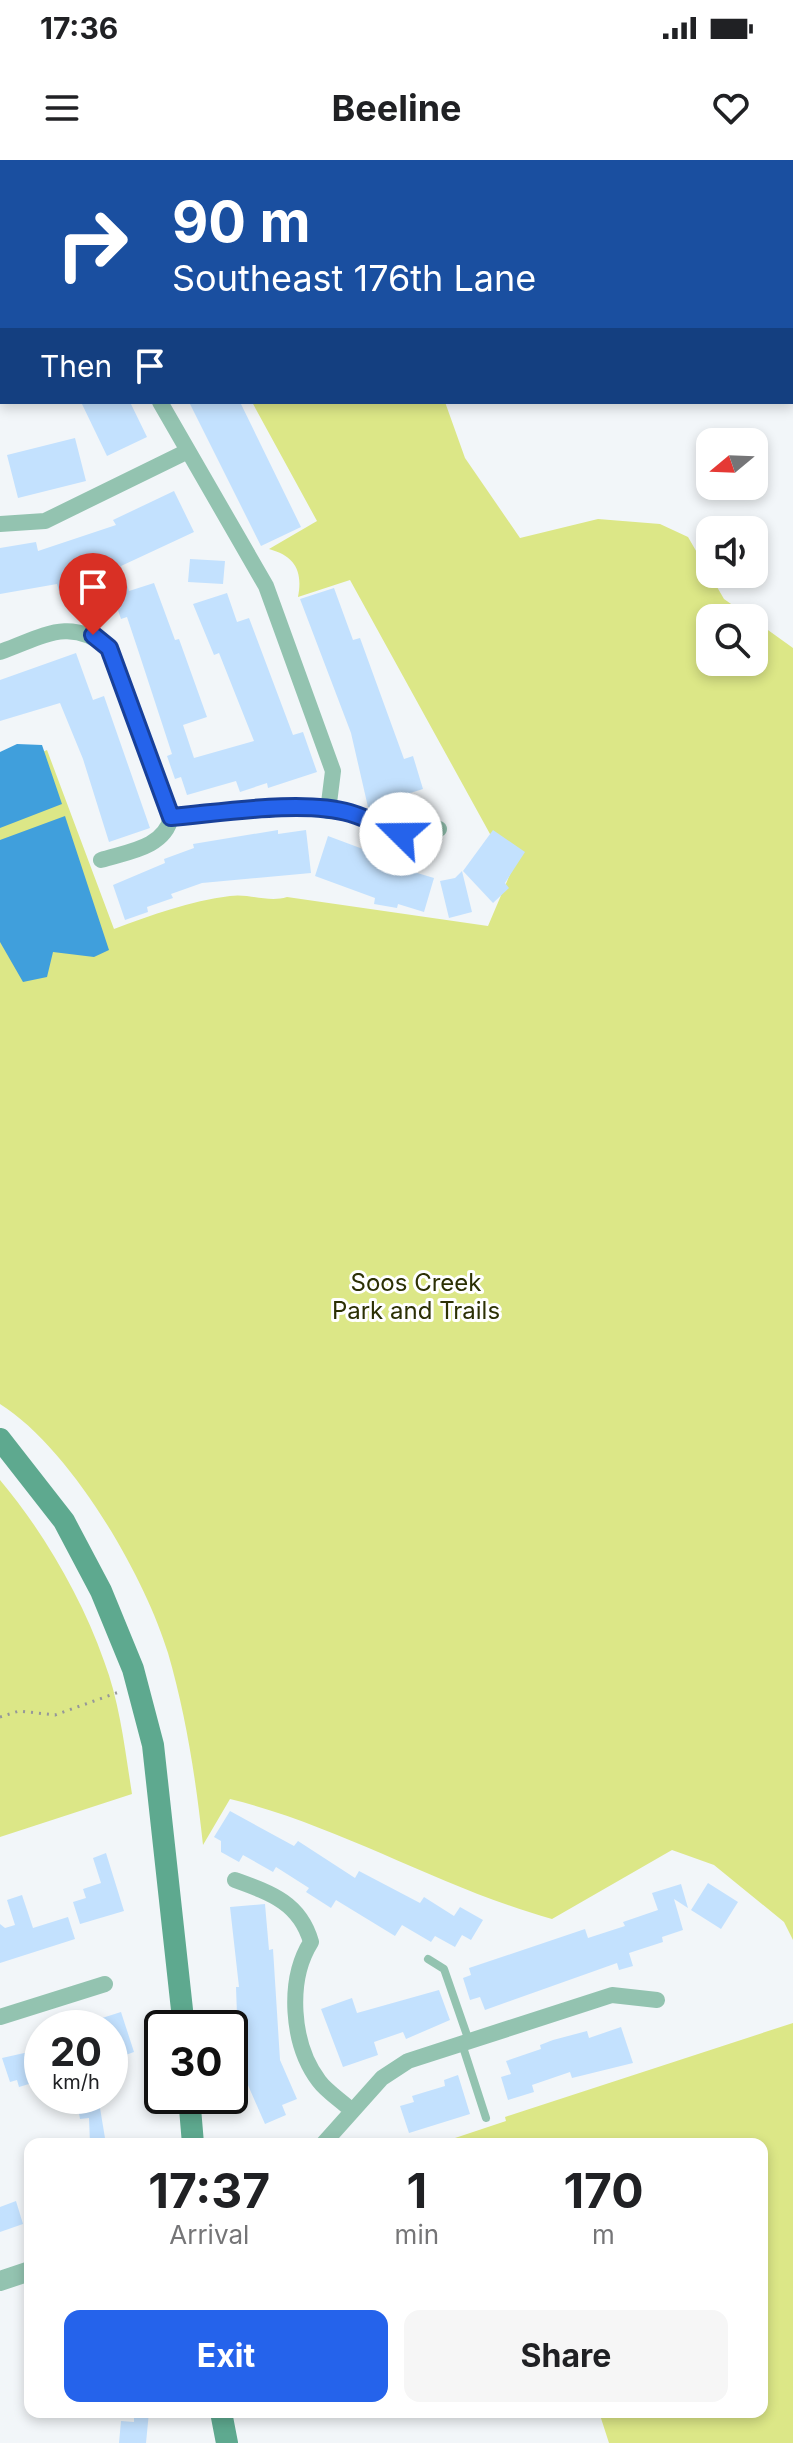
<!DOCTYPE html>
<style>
:root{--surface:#fff;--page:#f6f6f6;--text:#202124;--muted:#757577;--accent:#2563eb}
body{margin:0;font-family:Inter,sans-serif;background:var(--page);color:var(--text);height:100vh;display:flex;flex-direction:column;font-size:30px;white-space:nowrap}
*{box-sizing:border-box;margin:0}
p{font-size:26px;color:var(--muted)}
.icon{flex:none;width:44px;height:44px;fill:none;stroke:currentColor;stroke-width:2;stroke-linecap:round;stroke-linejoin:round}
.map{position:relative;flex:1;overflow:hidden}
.drawer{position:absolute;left:24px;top:1978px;width:744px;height:280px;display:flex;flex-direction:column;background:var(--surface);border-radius:16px;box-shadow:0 4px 12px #0003}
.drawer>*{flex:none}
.top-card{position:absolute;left:0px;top:0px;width:794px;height:244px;box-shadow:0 4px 12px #0003;background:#1a4fa0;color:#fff;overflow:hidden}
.needle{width:52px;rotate:251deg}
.controls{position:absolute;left:696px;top:268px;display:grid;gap:16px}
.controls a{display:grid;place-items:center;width:72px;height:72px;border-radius:16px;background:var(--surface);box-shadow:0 4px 12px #0003;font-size:40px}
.speed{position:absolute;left:24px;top:1850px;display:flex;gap:16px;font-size:40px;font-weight:700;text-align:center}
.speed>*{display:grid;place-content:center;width:104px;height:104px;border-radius:50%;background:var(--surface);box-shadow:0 4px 12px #0003;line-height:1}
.speed small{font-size:20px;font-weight:400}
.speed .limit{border:4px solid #111;border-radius:12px;background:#fff;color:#111}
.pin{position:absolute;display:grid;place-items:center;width:68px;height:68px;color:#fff;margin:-82px -34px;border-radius:50% 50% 50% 0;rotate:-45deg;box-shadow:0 0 8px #0007}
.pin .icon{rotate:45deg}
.me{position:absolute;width:88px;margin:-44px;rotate:292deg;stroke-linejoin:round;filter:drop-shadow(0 0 6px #0008)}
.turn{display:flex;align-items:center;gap:28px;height:168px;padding:0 40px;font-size:36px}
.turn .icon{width:104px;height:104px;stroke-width:2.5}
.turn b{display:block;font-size:56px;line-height:68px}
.then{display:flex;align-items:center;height:76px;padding:0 40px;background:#0003;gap:16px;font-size:30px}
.eta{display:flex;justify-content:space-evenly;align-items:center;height:136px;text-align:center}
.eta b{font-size:48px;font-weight:700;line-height:56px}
.cta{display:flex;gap:16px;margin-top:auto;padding:16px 40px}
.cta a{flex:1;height:92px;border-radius:16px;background:var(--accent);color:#fff;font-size:32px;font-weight:700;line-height:92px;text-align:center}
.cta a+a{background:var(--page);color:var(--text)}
.status{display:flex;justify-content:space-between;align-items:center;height:56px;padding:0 40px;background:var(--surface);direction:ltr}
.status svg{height:22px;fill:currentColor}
header{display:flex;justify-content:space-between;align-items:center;height:104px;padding:0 40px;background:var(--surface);font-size:36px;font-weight:700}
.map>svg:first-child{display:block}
</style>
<div class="status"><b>17:36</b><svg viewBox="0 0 49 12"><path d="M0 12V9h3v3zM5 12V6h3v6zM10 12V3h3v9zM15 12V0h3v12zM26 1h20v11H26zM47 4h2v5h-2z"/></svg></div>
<header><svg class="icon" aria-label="menu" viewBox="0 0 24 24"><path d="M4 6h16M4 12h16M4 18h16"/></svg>Beeline<svg class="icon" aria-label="heart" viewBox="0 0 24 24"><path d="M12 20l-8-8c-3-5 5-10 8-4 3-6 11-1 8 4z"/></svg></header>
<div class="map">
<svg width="793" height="2283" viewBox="0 0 793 2283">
<rect width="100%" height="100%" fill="#f2f6f9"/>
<path fill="#dce787" d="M0,0H363L364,2H2L0,76Z
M252,242H445L465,298L520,378L598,359L660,364L688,377L724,439L751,458H710V502H754V460L793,488V1780L784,1762L714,1705L672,1690L552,1759C441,1728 341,1666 230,1639L203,1685C196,1620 186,1555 168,1493C144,1414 70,1288 0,1244V610L47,590L114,769C151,755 190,741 230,736C249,733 268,743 287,737L488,766L511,712L350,420L298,437C303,411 295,396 269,389L317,361Z
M0,1320C43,1371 82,1438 104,1501C120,1543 125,1590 132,1634L0,1677Z
M793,1863V2283H609L599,2252H762V1984H437L506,1961L505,1957Z"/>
<path fill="#409fdc" d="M17,584L42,585L62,644L0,668V592Z
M65,656L109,790L94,797L53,792L47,817L23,822L0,782V680Z"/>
<path fill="#c3e1fe" d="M81,242H130L147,277L107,296Z
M189,242H240L301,367L261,386Z
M75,278L86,321L18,338L7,295Z
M174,331L194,372L121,406L129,431L154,423L175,480L179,479L207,557L183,565L194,598L254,581L219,493L214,495L193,444L227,433L237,462L249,458L293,575L303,572L317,612L268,628L267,623L240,632L236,621L187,635L181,617L175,619L167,596L172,594L139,493L127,457L121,459L106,415L59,431L57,424L0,434V388L36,382L38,391L116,365L113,360Z
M190,399L225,401L223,424L188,422Z
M334,428L353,480L360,478L404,599L413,596L423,629L391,639L393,646L375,650L368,647L351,573L300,439Z
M76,493L93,540L104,536L150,668L109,682L83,599L60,543L0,561V520Z
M278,670V674L306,670L311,713L202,723L171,734L173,738L147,747L148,752L125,760L113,725L165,703L164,699L194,688L193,684Z
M493,670L525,692L505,723L509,728L493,743L463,711Z
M328,676L379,695L377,700L405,705L404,709L434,718L424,752L398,744L397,748L374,744L375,738L315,716Z
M462,711L472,752L449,758L440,721L455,718Z
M230,1651L294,1686L298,1681L355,1718L359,1711L420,1743L424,1737L454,1756L460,1747L483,1760L471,1780L462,1775L455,1787L435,1776L431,1782L402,1765L395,1776L336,1740L331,1748L306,1732L309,1728L276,1707L273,1712L243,1695L239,1702L221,1692V1681L214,1677Z
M106,1693L124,1751L80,1764L73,1742L86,1738L83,1729L101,1723L93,1698Z
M708,1723L738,1742L721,1769L691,1750Z
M681,1724L688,1748L674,1739L683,1770L662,1777L663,1782L629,1793L633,1806L619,1810L617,1803L485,1850L480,1837L470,1840L463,1818L471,1815L469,1808L585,1769L588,1778L625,1766L623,1762L658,1750L652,1733Z
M22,1735L33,1768L68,1757L75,1779L0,1803V1764L5,1768L15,1765L7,1740Z
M265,1744L269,1790L273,1789L280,1900L297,1939L282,1945L286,1955L265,1964L240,1907L246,1904L242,1855H237L236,1827H239L230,1747Z
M439,1830L450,1860L406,1879L403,1872L374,1882L378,1895L343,1907L321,1849L352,1838L357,1853Z
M121,1852L134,1892L120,1897L124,1909L110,1913V1868H81L80,1865Z
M621,1867L633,1903L572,1918L570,1912L532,1925L534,1932L508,1940L501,1917L511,1914L506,1901L541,1889L540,1885L553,1880L587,1871L589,1878Z
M42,1889V1920L19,1927L17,1920L10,1922L2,1898Z
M458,1915L470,1954L409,1973L400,1946L414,1942L412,1936L445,1926L444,1920Z
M76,1936H98L106,1984H90L89,1958L80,1959Z
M16,2041L23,2064L0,2072V2047Z
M134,2252H149L146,2283H119L121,2261L134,2262Z"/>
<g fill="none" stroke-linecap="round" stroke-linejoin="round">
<path stroke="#95979a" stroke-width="3" stroke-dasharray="2 6" stroke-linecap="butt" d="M0,1557L19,1551L55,1555L119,1532"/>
<path stroke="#93c3b0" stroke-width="8" d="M792,171H793
M428,1799L444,1809L469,1881
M462,1884L486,1958"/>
<path stroke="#93c3b0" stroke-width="16" d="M463,0V2
M792,56H793
M0,177H2
M160,242L266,426L333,611L328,651
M0,364L45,361L188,291
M0,492C43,477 69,456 109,488L171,657
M171,657C228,652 288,643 345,652C385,659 392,682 439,669
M101,700C126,692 165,688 171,657
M235,1720C271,1733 300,1743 311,1782C287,1820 291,1884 319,1921C327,1932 342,1941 352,1951
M0,1857L105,1824
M323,1984L382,1918L408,1901L612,1835L657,1840"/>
<path stroke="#93c3b0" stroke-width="20" d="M0,2121L30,2111"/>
<path stroke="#5ea98f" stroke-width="22" d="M0,1279L64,1361L101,1431L133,1509L153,1585L184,1868
M189,1936L193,1984
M221,2252L227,2283"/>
</g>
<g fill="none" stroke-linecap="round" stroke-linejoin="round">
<g stroke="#184099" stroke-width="20">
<path id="route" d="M93,475L109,488L171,657C220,653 303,639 350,653C367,658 384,667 401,674"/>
</g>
<use href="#route" stroke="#2563eb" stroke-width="14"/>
</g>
<g text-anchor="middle" stroke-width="6" stroke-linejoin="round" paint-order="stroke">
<g font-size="24" fill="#2c3004" stroke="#fff">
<text x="416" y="1131">Soos Creek<tspan x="416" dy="28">Park and Trails</tspan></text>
</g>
</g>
</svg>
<div class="controls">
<a><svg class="needle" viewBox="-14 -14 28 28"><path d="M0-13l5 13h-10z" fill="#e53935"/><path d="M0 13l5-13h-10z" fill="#757577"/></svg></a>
<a><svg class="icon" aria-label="sound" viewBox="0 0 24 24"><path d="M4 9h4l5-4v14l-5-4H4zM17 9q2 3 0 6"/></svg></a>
<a><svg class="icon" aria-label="search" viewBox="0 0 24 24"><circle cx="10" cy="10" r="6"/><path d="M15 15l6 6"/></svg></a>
</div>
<div class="speed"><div>20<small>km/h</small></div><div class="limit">30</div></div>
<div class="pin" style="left:93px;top:475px;background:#d93025"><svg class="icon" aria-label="arrive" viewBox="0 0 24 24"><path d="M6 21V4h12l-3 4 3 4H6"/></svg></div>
<svg class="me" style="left:401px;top:674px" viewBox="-20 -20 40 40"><circle r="19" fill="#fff"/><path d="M0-13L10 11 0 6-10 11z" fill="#2563eb"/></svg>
<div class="top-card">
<div class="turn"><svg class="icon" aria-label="right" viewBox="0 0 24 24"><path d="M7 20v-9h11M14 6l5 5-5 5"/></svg><div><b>90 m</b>Southeast 176th Lane</div></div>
<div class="then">Then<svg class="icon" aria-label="arrive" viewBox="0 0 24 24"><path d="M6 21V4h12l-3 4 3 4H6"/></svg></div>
</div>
<section class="drawer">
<div class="eta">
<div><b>17:37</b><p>Arrival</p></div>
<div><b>1</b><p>min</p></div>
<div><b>170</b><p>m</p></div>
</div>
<div class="cta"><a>Exit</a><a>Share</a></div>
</section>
</div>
